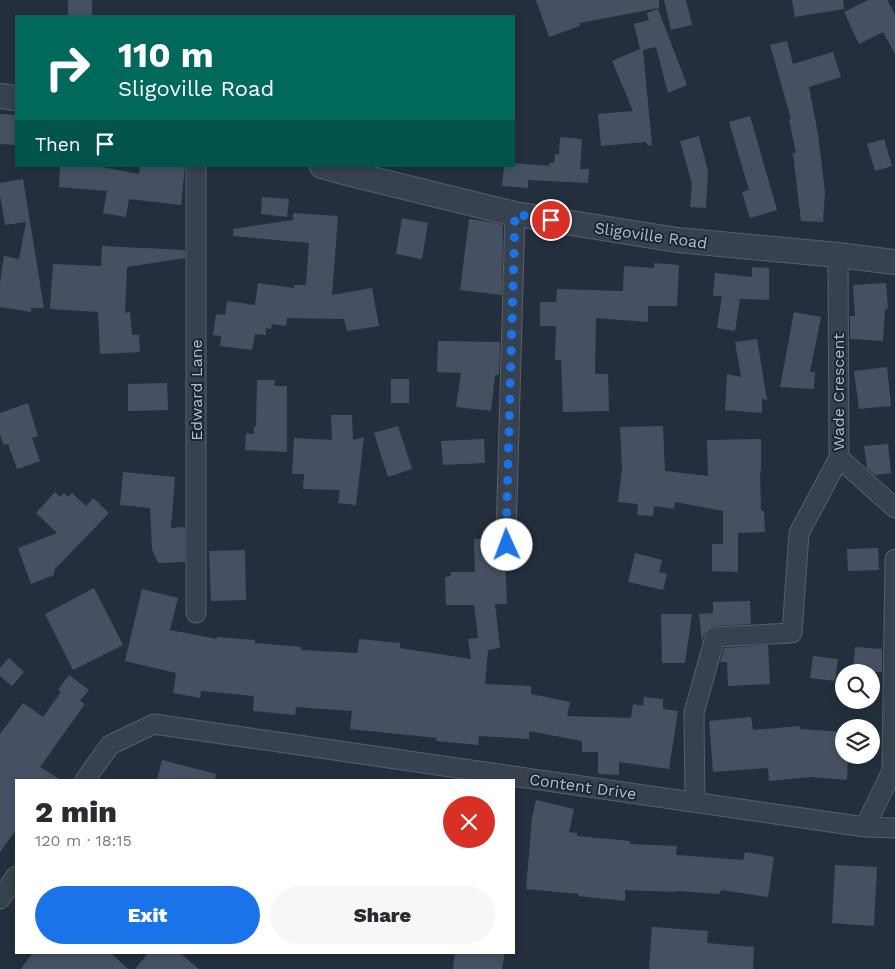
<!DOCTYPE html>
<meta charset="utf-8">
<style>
:root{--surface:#fff;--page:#f7f7f7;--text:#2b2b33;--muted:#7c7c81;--accent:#1a73e8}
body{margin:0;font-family:"Work Sans",sans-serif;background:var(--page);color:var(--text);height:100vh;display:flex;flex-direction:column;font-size:19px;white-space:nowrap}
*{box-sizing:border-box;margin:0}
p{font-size:16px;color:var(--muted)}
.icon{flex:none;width:28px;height:28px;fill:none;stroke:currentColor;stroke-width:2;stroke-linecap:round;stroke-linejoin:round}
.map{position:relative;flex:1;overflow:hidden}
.panel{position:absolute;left:15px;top:779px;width:500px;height:175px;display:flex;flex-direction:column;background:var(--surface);border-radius:0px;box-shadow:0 2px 8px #0003}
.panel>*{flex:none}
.hud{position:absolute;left:15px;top:15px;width:500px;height:152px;border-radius:0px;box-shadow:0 2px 8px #0003;background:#00695c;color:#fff;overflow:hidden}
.controls{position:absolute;left:835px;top:664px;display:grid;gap:10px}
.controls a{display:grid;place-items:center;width:45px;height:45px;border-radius:50%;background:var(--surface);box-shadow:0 2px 8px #0003;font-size:25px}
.pin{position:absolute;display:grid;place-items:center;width:42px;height:42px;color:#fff;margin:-21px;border:2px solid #fff;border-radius:50%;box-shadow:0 1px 5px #0007}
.me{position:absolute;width:55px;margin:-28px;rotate:358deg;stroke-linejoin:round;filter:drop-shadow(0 0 4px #0008)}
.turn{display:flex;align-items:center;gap:18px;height:105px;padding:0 20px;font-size:22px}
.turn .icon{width:65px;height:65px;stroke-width:2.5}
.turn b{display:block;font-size:35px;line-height:42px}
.then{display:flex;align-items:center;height:48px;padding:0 20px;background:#0003;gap:10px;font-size:19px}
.round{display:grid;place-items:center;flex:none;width:52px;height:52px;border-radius:26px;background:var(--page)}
.overview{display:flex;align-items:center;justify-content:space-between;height:85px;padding:0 20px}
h1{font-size:30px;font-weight:800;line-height:38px}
.action{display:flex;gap:10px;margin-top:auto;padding:10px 20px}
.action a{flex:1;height:58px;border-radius:30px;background:var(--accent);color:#fff;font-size:20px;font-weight:800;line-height:58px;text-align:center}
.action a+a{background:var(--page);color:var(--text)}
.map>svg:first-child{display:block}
</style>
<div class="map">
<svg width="895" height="969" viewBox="0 0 895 969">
<rect width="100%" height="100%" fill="#242f3e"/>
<path fill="#455162" d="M68,0H92V16H68Z
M536,0H659V8L579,23L580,26L549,37Z
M664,0H686L692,25L671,30Z
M792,0H843L844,9L795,17Z
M868,0H887L895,14V54L883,32L859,44L844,12Z
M658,9L687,85L668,93L656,47L643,50L652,145L648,146L646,142L601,146L598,114L633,111L612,61L640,49L634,24L649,20L647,13Z
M787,41L793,64L833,52L841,77L809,87L818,134L825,192L823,222L801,221L793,153H796L789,119H791L770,45Z
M0,114L16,115V145L0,144Z
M750,116L777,210L750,218L742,192L749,190L729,122Z
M699,136L708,171L706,208L690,207L692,184L680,141Z
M560,137L582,139L580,169H589L588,183L528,180V188L502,186L504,166H514V163L549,166V163H554L555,154H559Z
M884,139L892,166L875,171L867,144Z
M60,166H97L139,174L140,166H185L181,205L129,199L126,217L103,213L107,191L59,187Z
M23,179L44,308H31V312L0,307V283L4,256L19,259L26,222L5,225L0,195V183Z
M262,197L289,199L287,217L261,214Z
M293,213L338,216L332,295L372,288L379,326L347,331L344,319L287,318L286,326L272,324L271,329L266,328V335L255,334L252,350L220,346L221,336L213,335L216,314L225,315L227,301L255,305L258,283L294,288V285H306L309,243L233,236V229L293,220Z
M402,218L428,223L422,259L396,254Z
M469,219L490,222L503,225L502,295L460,290Z
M102,246L185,250V258L127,267L125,313L130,312L132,335H139L140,352L100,354L98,312L50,309L53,264L101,266Z
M654,263L679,265L677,306H648V322L596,318L595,374H608L609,411L563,412L561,360H555L556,326H540V302H556L557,289L623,291L624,266L654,268Z
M752,267L769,268V300L740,299L735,331L717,328L722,296H713L715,273L752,277Z
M886,283L888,309H885L883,341L850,339V316H855L853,285Z
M794,312L821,317L810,372H815L814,389L780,387Z
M757,339L767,400L762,399V413L725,410L727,374L741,377L735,342Z
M438,341L500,342L499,375H495L491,411L456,407L461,373L437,372Z
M887,367L891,406L859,409L854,371Z
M391,379H409V403H391Z
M257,380H275L274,386H287V452L245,450L246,433L254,434V426H256Z
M167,383L168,410L128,411V384Z
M28,403L38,436L32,438L40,461L17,469L8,444L4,445L0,435V413Z
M331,415H352L353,440L364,437L356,505L338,503L340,490L303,489L304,474H292L294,438L332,440Z
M398,426L412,469L388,477L374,433Z
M663,426L665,471L708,476L707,440L761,439V471H760L761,511H764L765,532L738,533V572L712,571V544H723V511L675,502L674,509L654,506L653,516L637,515L638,504L618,502L622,469L620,427Z
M484,439L485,463L443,465L441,441Z
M888,444L891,473L875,475L867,468L864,446Z
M123,472L175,477L171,528L185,527V562L158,563L152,549L150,508L120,505Z
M55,492L60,497L64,493L68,497L72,493L86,506L93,498L109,513L57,567H55L54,575L31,584L18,548L57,533L36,513Z
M495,538L498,551L502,555L505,556L507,604H495L500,648L488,650L485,684L531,686V694L570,702L567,716L631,718L633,704L643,706L644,697L663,699V709L678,711L669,769L619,762V775L598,774V752H582V741L529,731V739L479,736L478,745L436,741L437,738L350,729L352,711L296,707L295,715L253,711L254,696L201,691L200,698L173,693L176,673L125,661L142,589L178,598L170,630L217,639V637L255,640V643L301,647V650L357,653L359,639L400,643V648L471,659L468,639L478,638L474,605H446L445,577L451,576V572H475L474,539Z
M878,548L879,570L848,571L847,549Z
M245,550L246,600L211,601L209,551Z
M635,553L662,560L659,572L667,574L663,590L628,582Z
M94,588L123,645L73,670L45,614Z
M750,601L751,624L714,626L708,629L704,634L702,642L699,614L713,613V602Z
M661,614H692L685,663H662Z
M768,645L770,684L728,686L727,662H720L724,648Z
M855,647L882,649V672H853Z
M813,656L838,659L835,681L810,678Z
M9,658L24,672L12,686L0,676V668Z
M69,675L89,690L80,701L85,704L40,767L61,780H16V830L0,852V734L23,703L43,717L61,692L58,690Z
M751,717L753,730L800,726V729L844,732V755H848L847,780L811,777L769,781L768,768L713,772L709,721Z
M162,760L216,774L215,780H157Z
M536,800L574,809L569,832L577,833V836L630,841V844L677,846L676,855L743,860L745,852L774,857L768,897L721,890L720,894L675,891V892L625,890V901L578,896L579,894L526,889L532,818Z
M835,865L877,867L874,926L832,923Z
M652,927L708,931L707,943L754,947L753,969H649Z
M33,952H110L128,969H21Z
M149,952H179L199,969H135Z
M455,952H505L502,969H453Z"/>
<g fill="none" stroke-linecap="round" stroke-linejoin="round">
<g stroke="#565f6c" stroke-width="21">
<path id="minor" d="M839,458L895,508
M507,545L506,537L515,214
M196,613V166
M85,780L110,745L154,724L865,827L895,828
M695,802L694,713L715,637L792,633L799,533L839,458L838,255
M865,827L892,771L895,559
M0,899L16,876"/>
</g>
<g stroke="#565f6c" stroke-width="26">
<path id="tertiary" d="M0,96L16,98
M322,166L343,172L515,214L677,240L838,255L895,262"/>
</g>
<use href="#minor" stroke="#38414e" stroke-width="19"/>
<use href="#tertiary" stroke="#38414e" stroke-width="24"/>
</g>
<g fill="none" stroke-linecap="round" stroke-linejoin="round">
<path stroke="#1a73e8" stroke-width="9" stroke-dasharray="0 16.2" d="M507,545L506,537L515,214L551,220"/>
</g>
<g text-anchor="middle" stroke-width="4" stroke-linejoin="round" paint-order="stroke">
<g font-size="16" fill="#b4bcc9" stroke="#1d2633">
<text transform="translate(651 235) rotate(8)" y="6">Sligoville Road</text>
<text transform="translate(196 390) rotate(-90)" y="6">Edward Lane</text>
<text transform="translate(838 392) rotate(-90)" y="6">Wade Crescent</text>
<text transform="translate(583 786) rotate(8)" y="6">Content Drive</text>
</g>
</g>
</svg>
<div class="controls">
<a><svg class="icon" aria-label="search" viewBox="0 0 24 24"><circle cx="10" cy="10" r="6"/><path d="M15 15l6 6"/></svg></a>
<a><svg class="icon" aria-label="layers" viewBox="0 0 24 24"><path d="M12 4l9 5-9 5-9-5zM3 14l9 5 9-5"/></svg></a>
</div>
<div class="pin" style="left:551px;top:220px;background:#d93025"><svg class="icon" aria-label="arrive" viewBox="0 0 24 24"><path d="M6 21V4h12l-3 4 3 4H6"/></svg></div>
<svg class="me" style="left:507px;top:545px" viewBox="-20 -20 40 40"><circle r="19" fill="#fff"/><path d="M0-13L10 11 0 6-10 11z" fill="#1a73e8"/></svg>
<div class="hud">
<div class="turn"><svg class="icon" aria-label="right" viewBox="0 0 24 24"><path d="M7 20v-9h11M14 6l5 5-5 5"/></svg><div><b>110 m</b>Sligoville Road</div></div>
<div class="then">Then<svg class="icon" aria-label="arrive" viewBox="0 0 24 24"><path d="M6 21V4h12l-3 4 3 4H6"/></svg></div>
</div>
<section class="panel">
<div class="overview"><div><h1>2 min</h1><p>120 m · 18:15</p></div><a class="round" style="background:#d93025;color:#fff"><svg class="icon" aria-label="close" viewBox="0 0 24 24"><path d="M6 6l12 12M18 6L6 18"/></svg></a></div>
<div class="action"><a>Exit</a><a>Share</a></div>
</section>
</div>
